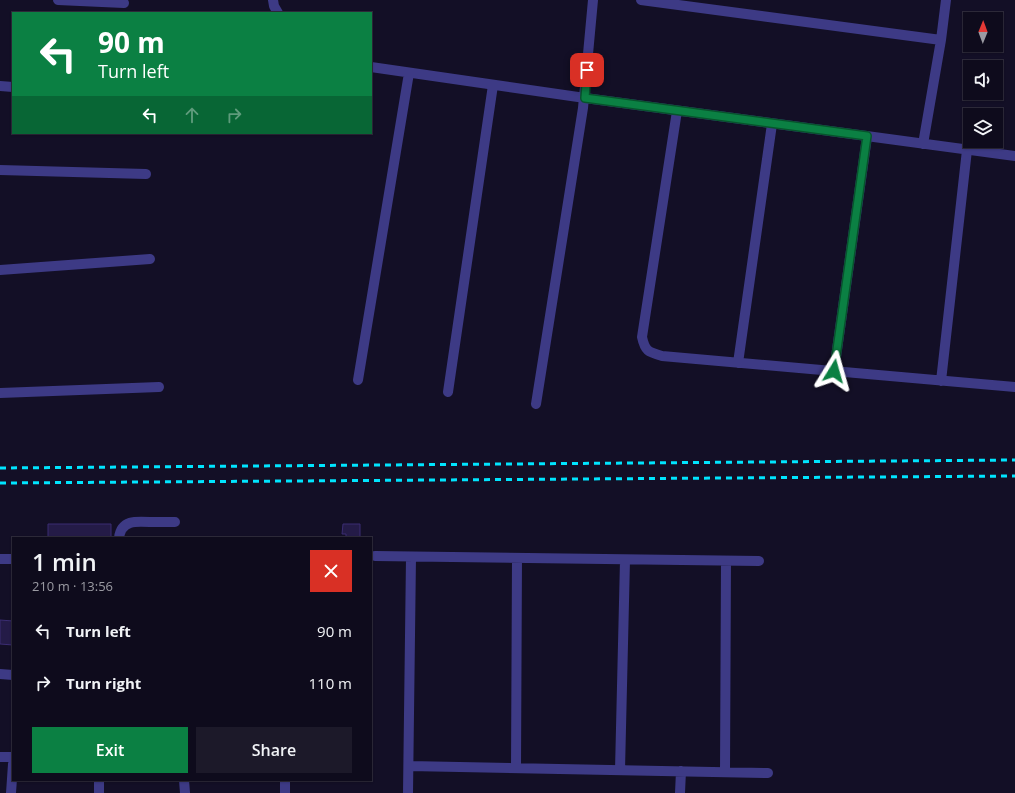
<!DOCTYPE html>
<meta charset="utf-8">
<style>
:root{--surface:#0e0b1c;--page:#1c1929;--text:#f1f3f6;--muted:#9b9ba3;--line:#2e2b3b;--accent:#0b8043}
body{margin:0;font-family:"Open Sans",sans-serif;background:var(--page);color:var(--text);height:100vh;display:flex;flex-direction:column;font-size:15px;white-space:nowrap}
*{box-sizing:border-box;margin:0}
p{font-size:13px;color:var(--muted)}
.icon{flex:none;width:22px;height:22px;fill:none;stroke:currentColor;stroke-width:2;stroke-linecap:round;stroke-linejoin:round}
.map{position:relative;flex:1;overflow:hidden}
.details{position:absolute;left:12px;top:537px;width:360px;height:244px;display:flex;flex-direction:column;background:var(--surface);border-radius:0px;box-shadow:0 1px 3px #0004,0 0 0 1px var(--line)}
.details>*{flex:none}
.guide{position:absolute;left:12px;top:12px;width:360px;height:122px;border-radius:0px;box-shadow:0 1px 3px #0004,0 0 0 1px var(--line);background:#0b8043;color:#fff;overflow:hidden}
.needle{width:26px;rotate:1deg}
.fabs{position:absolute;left:963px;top:12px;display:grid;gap:8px}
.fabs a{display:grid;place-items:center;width:40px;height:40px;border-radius:0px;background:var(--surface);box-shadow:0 1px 3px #0004,0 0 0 1px var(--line);font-size:20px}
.pin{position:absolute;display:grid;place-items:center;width:34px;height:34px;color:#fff;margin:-17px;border-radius:8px;box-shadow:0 2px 6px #0006}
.me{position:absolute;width:44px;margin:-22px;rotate:8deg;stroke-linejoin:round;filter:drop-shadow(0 0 3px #0008)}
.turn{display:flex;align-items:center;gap:14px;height:84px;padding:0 20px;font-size:18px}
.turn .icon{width:52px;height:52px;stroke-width:2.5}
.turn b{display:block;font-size:28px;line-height:34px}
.lanes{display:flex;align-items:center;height:38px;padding:0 20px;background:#0003;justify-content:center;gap:20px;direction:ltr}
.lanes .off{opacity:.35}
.round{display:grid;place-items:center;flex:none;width:42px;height:42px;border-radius:0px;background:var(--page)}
.summary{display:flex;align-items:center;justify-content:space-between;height:68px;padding:0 20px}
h1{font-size:24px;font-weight:600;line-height:30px}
.primary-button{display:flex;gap:8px;margin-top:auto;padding:8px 20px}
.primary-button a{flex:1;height:46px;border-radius:0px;background:var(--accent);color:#fff;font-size:16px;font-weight:600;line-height:46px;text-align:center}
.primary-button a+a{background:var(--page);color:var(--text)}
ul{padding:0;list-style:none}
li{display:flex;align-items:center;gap:12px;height:52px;padding:0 20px}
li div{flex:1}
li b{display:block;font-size:15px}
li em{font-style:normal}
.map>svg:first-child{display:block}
</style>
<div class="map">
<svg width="1015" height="793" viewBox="0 0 1015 793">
<rect width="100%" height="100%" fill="#130f26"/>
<path fill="#241b47" stroke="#3b2d73" d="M48,524H111V538H48Z
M343,524H360V538H346V534H342Z
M0,620L13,621V645L0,644Z"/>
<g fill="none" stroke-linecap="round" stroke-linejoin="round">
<path stroke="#3d3a85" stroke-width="10" d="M58,0L124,3
M273,0L274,6L278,13
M641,0L941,40L923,144
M941,40L946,0
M371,67L585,98L1015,156
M0,86L13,87
M677,111L642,337C645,351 648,352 662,356L1015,387
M0,170L146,174
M0,270L150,259
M738,363L772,124
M834,371L867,137
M358,380L409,73
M941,381L967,150
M448,392L493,85
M0,393L159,387
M536,404L583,108L593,0
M119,538C121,520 136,521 150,522C159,522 167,522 175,522
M375,556L759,561
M0,559H13
M0,674L13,675
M0,757H13
M409,766L768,773
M516,768L517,558
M620,770L625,560
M725,772L726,561
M184,780L185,793
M11,793L13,764
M99,793V780
M285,793V780
M408,793L411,557
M680,793L681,771"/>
<path stroke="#00e5ff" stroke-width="3" stroke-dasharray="6 5" stroke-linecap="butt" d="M0,468L1015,460
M0,483L1015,476"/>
</g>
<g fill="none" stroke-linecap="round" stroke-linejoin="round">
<g stroke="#07532c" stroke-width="10">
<path id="route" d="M587,70L585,98L867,136L834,371"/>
</g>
<use href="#route" stroke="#0b8043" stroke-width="7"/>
</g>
</svg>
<div class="fabs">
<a><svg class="needle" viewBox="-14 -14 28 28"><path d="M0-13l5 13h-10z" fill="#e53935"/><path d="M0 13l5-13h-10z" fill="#9b9ba3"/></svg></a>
<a><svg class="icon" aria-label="sound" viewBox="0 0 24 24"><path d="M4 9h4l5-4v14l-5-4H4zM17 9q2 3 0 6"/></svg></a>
<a><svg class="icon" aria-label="layers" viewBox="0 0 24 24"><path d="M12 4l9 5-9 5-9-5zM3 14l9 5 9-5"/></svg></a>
</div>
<div class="pin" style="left:587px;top:70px;background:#d93025"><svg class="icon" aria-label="arrive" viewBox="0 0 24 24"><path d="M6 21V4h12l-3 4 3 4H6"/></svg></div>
<svg class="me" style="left:834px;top:371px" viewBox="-20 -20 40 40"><path d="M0-17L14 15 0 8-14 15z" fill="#0b8043" stroke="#fff" stroke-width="4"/></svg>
<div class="guide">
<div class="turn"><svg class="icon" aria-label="left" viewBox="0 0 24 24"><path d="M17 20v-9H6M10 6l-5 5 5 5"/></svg><div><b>90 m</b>Turn left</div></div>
<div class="lanes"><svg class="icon" aria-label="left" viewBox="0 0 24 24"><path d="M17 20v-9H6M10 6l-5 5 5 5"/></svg><svg class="icon off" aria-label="ahead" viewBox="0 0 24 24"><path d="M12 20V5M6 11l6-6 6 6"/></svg><svg class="icon off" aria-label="right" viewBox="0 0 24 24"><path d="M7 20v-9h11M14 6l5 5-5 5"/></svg></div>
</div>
<section class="details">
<div class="summary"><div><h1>1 min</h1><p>210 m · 13:56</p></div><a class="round" style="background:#d93025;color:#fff"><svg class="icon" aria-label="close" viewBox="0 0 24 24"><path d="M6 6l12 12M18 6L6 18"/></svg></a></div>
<ul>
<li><svg class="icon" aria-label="left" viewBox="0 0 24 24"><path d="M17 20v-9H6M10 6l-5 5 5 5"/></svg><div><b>Turn left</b></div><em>90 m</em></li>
<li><svg class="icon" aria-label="right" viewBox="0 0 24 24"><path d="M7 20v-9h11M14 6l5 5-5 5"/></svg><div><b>Turn right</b></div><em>110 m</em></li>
</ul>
<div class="primary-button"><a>Exit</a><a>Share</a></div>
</section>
</div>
